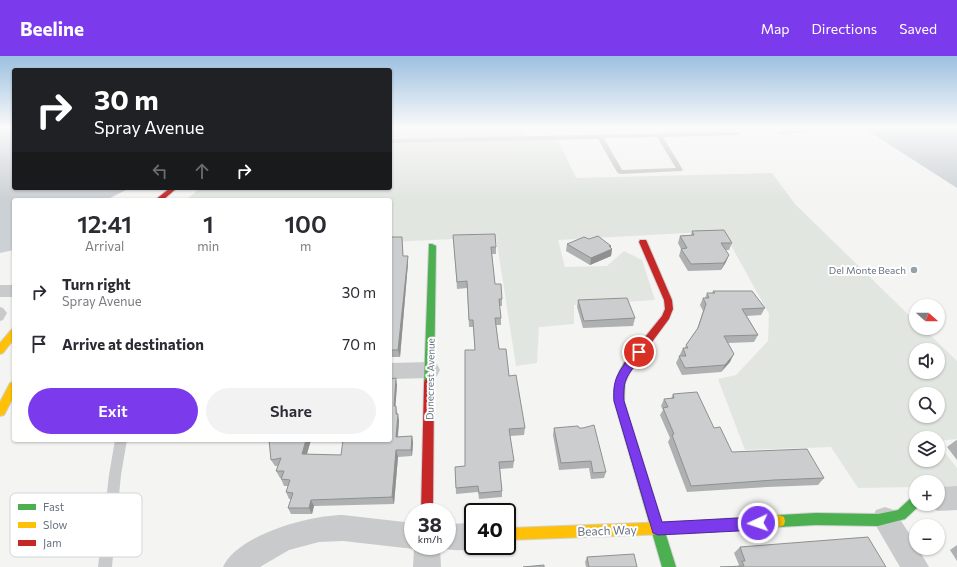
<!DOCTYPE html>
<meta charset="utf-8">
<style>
:root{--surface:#fff;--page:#f2f2f3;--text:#2b2b33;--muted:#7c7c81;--accent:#7c3aed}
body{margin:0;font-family:Commissioner,sans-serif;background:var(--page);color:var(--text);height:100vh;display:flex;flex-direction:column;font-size:15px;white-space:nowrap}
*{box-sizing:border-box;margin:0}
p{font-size:13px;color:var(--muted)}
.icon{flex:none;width:22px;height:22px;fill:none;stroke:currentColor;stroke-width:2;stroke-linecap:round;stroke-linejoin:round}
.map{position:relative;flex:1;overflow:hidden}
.details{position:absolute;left:12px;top:142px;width:380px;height:244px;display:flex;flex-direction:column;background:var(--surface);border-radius:4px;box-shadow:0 1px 3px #0004}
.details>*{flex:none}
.banner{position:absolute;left:12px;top:12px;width:380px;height:122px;border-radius:4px;box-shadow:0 1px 3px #0004;background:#202124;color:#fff;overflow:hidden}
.needle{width:26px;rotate:111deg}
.buttons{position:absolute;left:909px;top:243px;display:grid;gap:8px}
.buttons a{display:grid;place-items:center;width:36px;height:36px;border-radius:50%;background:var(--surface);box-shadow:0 1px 3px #0004;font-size:20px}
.speed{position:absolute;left:404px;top:447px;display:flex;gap:8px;font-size:20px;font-weight:700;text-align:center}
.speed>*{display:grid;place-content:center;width:52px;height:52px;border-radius:50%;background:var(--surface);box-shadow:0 1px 3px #0004;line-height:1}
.speed small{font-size:10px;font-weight:400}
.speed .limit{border:2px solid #111;border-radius:6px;background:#fff;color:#111}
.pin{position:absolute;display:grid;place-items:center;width:34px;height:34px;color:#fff;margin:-17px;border:2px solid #fff;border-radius:50%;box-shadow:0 1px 4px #0007}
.me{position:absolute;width:44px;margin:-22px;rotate:267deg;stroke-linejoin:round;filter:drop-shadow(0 0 3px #0008)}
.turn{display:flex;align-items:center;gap:14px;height:84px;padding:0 16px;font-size:18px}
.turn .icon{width:52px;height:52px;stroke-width:2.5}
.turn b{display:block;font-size:28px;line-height:34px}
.lanes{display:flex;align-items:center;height:38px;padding:0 16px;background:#0003;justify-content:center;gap:20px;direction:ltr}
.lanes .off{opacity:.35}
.eta{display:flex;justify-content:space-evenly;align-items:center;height:68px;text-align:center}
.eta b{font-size:24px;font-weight:600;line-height:28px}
.cta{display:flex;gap:8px;margin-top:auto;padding:8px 16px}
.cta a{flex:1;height:46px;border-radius:24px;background:var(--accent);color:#fff;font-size:16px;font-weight:600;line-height:46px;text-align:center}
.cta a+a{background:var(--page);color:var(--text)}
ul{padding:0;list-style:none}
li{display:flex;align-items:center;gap:12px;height:52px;padding:0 16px}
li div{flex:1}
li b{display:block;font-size:15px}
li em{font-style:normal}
header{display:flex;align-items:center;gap:24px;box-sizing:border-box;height:56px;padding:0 20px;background:var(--accent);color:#fff}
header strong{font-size:19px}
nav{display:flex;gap:22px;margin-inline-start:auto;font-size:14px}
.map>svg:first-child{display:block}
</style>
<header>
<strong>Beeline</strong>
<nav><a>Map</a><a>Directions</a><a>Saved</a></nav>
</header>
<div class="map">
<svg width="957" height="511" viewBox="0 0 957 511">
<rect width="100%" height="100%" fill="#f4f4f3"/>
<path fill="#e2e6e1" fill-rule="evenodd" d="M390,71H521L523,84H558L576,122L772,117L795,148L916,266V272H923L957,305V383L938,385V382H916V404H938V388L957,412V430L938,431V426H916V431L858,432L831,391L745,394L718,323L736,319L768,285L769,258L723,175L558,184L565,211L607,210L624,195L642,204L655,244L574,249V268L539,271L537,307L516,310L496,181L390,186V144H186L200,132H390ZM916,294H938V316H916ZM916,338H938V360H916Z"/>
<path fill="#cbd1d5" d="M0,71H14V132H130L106,144H14V194L0,197Z
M862,71H957V132Z"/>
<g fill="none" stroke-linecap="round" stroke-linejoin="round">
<path fill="#cbd1d5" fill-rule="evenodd" d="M805,74L807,75L806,76L780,78L778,77L780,76Z"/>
<g stroke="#d1d2d2" stroke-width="2">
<path id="fast" d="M429,188H432L436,190L434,327L433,330L429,331L425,330L424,327Z
M628,306L632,307L633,310L625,327L624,345L676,511H662L614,345C613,330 616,319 624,307Z
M916,439V448H921L920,449L905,463L878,470L816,469L779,471L774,469L773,465L774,461L779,459L816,457L878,458L898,454L912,441Z"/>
</g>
<g stroke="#d1d2d2" stroke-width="2">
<path id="slow" d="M14,273V283L3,297L0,298V287L11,274Z
M14,326V340L4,359L0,360V346L10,327Z
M779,459L784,461L785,465L784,469L779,471L694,477L507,484V472L694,465Z"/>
</g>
<g stroke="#d1d2d2" stroke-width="2">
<path id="jam" d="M170,132H177L163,144H155Z
M640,184H646L647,186L672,244L673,253L669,263L632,313H624L623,310L624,307L662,260L665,253L664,244L639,186Z
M429,323L433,324L434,327L433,456H421L424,327L425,324Z"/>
</g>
<path fill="#c9cacb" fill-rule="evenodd" d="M737,76L740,78L739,79L663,81L683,114L682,115L620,118L617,116L598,83L390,87V83ZM657,81L676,112L622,114L604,82Z
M0,251L3,252L7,257L3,264L0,265Z
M115,384H127L121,419L112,511H98L109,419Z"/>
<path fill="#c9cacb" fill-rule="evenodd" d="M0,229H14V241H0Z
M430,306L437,308L440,314L437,320L430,322L390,323V307Z
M957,430V454L938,455L929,451L928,448H938V431Z
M885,451L894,454L916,488V492H918L929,511H900L872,463L876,454Z
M343,459L413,467V490H447V468L473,467V490H480C469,495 452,496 440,491L441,511H413L414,493L343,485L319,486L289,494L260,511H223C237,479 310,459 343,459Z"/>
<use href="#fast" fill="#4caf50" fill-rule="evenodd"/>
<use href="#slow" fill="#ffc107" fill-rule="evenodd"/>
<use href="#jam" fill="#c62828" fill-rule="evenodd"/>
</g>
<path fill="#afb0b1" d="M692,175L732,187L729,194H725L726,206L721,214L688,215L679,200L681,193L678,187L680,180L691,179Z
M453,179L496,191V198H492L495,228L502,243V250H499L501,262V269H496L499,293L509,320L525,372L524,379L510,380L514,405L513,412L500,413L502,435V441L479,443L478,436L456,438L455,411L465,410L475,294L473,271H469L467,232L457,233Z
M390,181L403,188V200H408V207L400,301H390Z
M567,188L611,192L612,193L611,200L590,209L566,195Z
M713,235L765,252L761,259L747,260L758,279L754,286L728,287L730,306L721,316L682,319L676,307L683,292H685L686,289L697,273L703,255L700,249L703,242H705L707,237H712Z
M578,244L635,262L633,270L583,272L577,251Z
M397,329L395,350H396L399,365L398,381L412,380L413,387L412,400L398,401L394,448L314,450L312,458H291L288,452L291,443H289L286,436L288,430H284L281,423V422H280L276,415L278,410H275L271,404L269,386H264L262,384H311L307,398L341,399Z
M673,338L714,372L732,396L824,422L818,429L768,431L687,436L668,386L670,382L660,359L663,354L661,350L664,343H671Z
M554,372H579L606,416L604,422L591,423L589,412L559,414L553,379Z
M957,384V404L947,391L955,385Z
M957,489V505L950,494Z
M740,491L886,511L738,510L739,509L734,497Z
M587,501L637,511H586L585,506Z"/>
<path fill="#8f9090" d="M609,190H611L610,194L612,193L611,200L590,209L591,202Z
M729,199L726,206L721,214L724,207Z
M408,200V207L400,301L398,294Z
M734,298L730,306L721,316L725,309Z
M396,322L397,329L395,357L394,350Z
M398,358L399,365L397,388L396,381Z
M412,380L413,387L412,400L411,394Z
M306,384H311L305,404L302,398Z
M396,394L398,401L394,448L392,441Z
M311,444L314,450L312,458L309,452Z"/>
<path fill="#cccdce" stroke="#8f9090" d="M724,174L732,187H721L729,199L724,207L691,208L681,193L687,192L680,180L694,179L692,175Z
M495,178L496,191H491L495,228H501L502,243H499L501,262H495L499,293H506L509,320L516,319L525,372L509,373L514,405L499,406L502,435L479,437L478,430L456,432L455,411L465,410V294H475L473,264H469L467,225L457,226L453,179Z
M598,180L611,190H609L612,193L591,202L567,188L584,181L589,183Z
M390,181H402L403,200H408L398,294H390Z
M713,235H752L765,252L742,253L758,279L724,280L734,298L725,309L685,312L679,300H686L683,292H688L686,289L698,272L706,248L703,242H709L707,237H715Z
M627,242L635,262L584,265L578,244Z
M396,322L394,350H396V358H398L396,381L412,380L411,394H396L392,441L311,444L309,452H288L293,437L286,436L290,424L281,423L284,415H276L281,402L271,404L269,384H306L302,398L341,399L343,384H390V323Z
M697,336L714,372L720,371L732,396L807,393L824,422L774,424L691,430L672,379L674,378L663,352L668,351L664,343L674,342L673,338Z
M594,369L606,416L593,417L591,405L561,407L554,372L578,370L579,372H583Z
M868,481L886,511H720L744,510L742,505H745L740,491Z
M634,498L637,511H589L587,501Z
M544,509V511H523Z"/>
<linearGradient id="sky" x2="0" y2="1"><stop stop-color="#9cc0e0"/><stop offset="0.5" stop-color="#fafafa"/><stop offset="1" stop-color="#fafafa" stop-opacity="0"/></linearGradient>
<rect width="957" height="143" fill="url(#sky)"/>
<path fill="#7c3aed" stroke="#51269a" d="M639,293L644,296C632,318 622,317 624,345L662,466L758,461L762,463L764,467L762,472L758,474L658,479L653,477L614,345C612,320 621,313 636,294Z"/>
<circle fill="#98a0a9" stroke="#fff" stroke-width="1.5" cx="914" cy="214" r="4"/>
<g text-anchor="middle" stroke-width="4" stroke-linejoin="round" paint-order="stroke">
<g font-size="10" fill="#677381" stroke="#fff" text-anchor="end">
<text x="906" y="218">Del Monte Beach</text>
</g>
<g font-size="10" fill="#677381" stroke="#fff">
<text transform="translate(430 323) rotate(-89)" y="4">Dunecrest Avenue</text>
</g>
<g font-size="12" fill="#677381" stroke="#fff">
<text transform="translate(607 475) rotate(-2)" y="4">Beach Way</text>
</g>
</g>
<rect x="10" y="437" width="132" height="64" rx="6" fill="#fff" stroke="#d1d5d9" stroke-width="1"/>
<rect x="18" y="448" width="18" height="6" fill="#4caf50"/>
<rect x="18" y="466" width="18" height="6" fill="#ffc107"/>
<rect x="18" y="484" width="18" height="6" fill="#c62828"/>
<g font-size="11" fill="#677381">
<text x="43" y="455">Fast</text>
<text x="43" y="473">Slow</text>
<text x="43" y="491">Jam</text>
</g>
</svg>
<div class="buttons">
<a><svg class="needle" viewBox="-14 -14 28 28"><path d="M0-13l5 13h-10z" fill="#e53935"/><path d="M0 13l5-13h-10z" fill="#7c7c81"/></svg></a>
<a><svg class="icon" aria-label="sound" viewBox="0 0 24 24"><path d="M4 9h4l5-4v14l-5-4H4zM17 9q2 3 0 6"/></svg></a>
<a><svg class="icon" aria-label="search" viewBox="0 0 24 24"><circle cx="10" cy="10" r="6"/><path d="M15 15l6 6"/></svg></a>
<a><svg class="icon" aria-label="layers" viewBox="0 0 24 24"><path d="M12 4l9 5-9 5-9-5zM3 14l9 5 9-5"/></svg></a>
<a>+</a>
<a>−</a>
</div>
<div class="speed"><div>38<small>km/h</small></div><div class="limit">40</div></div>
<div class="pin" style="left:639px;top:296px;background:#d93025"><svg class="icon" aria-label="arrive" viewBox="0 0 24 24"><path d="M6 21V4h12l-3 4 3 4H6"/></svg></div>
<svg class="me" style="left:758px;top:467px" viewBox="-20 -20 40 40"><circle r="17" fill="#7c3aed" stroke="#fff" stroke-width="3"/><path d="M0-11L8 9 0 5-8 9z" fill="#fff"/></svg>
<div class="banner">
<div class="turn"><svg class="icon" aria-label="right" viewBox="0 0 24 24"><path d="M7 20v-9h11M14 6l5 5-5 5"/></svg><div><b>30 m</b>Spray Avenue</div></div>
<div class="lanes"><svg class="icon off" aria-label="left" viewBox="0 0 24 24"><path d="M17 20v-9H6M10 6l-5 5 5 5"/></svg><svg class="icon off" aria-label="ahead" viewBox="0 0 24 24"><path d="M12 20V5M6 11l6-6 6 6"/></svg><svg class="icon" aria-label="right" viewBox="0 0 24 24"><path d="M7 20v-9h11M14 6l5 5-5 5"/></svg></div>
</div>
<section class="details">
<div class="eta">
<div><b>12:41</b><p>Arrival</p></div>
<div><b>1</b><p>min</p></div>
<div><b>100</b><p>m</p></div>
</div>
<ul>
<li><svg class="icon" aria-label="right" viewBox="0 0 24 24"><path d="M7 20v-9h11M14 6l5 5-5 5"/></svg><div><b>Turn right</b><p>Spray Avenue</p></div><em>30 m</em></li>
<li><svg class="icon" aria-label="arrive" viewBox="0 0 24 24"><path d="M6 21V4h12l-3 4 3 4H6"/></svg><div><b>Arrive at destination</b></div><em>70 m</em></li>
</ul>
<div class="cta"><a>Exit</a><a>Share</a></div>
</section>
</div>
